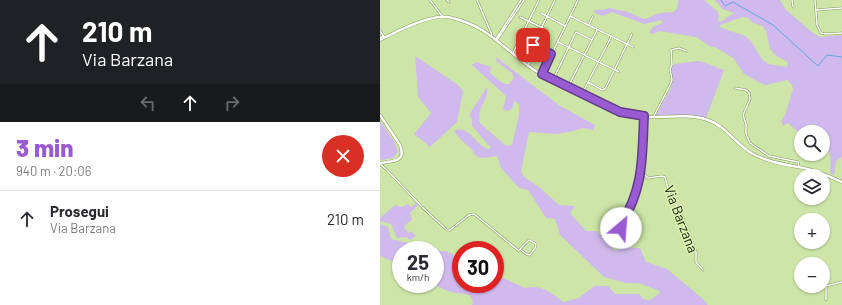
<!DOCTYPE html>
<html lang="it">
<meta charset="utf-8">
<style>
:root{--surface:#fff;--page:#f7f7f7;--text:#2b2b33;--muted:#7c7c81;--line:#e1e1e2;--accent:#995bd2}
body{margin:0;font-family:Barlow,sans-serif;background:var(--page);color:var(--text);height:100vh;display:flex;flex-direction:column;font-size:15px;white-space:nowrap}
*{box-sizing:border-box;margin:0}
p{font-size:13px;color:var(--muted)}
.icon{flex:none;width:22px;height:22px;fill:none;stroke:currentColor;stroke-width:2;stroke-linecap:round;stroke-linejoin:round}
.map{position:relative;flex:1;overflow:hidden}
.side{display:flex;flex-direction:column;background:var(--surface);width:380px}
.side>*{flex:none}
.banner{background:#202124;color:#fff;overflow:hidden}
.fabs{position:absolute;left:414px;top:125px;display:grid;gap:8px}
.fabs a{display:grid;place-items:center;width:36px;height:36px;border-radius:50%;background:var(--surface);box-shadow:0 1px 3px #0004;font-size:20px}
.speed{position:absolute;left:12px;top:241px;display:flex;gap:8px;font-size:20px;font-weight:700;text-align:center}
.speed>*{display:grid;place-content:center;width:52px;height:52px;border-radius:50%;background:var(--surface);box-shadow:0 1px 3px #0004;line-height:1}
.speed small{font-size:10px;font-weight:400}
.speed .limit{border:6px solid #d22;background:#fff;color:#111}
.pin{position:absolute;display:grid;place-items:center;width:34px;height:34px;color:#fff;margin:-17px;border-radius:8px;box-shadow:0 2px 6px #0006}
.me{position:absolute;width:44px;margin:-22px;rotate:27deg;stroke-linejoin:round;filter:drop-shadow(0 0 3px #0008)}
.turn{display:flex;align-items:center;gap:14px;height:84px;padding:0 16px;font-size:18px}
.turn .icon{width:52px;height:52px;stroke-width:2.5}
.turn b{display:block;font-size:28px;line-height:34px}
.lanes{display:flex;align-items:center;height:38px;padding:0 16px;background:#0003;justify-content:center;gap:20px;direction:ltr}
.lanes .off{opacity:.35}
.round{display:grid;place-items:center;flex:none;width:42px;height:42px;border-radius:21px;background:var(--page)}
.head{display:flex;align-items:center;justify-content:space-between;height:68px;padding:0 16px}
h1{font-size:24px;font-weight:800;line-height:30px;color:var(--accent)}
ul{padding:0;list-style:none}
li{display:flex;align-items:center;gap:12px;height:56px;padding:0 16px;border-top:1px solid var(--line)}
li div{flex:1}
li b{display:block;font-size:15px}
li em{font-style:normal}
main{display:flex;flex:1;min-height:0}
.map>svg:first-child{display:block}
</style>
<main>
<section class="side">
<div class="banner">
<div class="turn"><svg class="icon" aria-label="ahead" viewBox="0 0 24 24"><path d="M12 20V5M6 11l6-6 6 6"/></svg><div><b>210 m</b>Via Barzana</div></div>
<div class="lanes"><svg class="icon off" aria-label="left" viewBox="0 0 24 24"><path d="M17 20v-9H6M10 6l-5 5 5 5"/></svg><svg class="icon" aria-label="ahead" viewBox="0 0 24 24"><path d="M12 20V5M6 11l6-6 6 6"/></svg><svg class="icon off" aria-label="right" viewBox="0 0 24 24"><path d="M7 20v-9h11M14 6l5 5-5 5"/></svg></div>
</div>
<div class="head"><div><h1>3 min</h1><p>940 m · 20:06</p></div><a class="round" style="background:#d93025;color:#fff"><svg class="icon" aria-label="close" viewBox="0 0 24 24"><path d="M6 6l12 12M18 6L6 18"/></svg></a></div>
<ul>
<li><svg class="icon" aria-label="ahead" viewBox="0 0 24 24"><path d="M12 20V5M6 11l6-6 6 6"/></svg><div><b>Prosegui</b><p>Via Barzana</p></div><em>210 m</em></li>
</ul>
</section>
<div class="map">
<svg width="462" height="305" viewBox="0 0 462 305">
<rect width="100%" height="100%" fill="#cde6a7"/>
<path fill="#d0b9ec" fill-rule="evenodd" d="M298,0H324L337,11L339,15L338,21H342L354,13L342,9L335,0H400L406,10L433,33L440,37L462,35V157L456,161L454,175L450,173C451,162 452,150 443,143V132H438C435,118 425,126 418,132L408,123L403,126L401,121L405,115L413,89L412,85L407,80L386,85L380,83L364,74L353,58L335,47H331L316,37L280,31L272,34L269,33L273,27L282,23V20L264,24L232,12L222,16L215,13L214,10H224L229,8L248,12L264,19C270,18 275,14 280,13C291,11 298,16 298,0ZM363,17L368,18L372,22L382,26L386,31L390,49L396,56L408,62L407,67L388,64L382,59L371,41L365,36L339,27L342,24Z
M35,56L78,85L83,91L77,122L50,147L34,134L51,113L38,97Z
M116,57L180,106L215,125L213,130L203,128L193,131L177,134L149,132L141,171L144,177L159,187L179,205L195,206L190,213L206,231H217L235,251L242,247L260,248L266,262L287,269L323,299L328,305H92L93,301L89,295C80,293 61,292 55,283V251H65L73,254L77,265L81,267V284H115V273L118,276L145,288C159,284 172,292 183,302L199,298L214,286H228L235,294H259L263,299L270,300L280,293L278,290L258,283H246L224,277L180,235L175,219L166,218L148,190L139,188L121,168L117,156C111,157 100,160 95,155C93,153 93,150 91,149C84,142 79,140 74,130C91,126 93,143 108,149L111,148L92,126V120L89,115L107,87C109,101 96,106 100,123L126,146L132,145L139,114V104L134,101L132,109L127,111L123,109L126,98L125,95L92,65L96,62L111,67L110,73C115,77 122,85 129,84L134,78L132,73L117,62Z
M317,61L323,62L344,70L326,118L313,116L276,115L291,88L292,83L291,68L295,64Z
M0,121L14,141L18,152L13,158L0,160Z
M36,203L38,205L30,213L32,220L25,225L24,228L29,233L31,231L36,236L30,240L27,237L17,238L11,224L0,221V218L15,205L21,207L28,204L31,207Z
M0,224L8,227L11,239L29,243L40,250H21V265L0,256Z"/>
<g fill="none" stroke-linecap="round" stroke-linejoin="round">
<path stroke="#65a5db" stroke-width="1" d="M341,0L345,6L353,2L393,25L438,66L447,55L462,57"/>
<g stroke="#80965b" stroke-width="2.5">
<path id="street" d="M50,0L62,16
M67,0L69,2
M97,0L112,35
M412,0L413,7
M435,0L437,25L441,33L446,34L462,33
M436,10L462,8
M161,13L185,26
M190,16L253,47
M140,17L167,30
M208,26L213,16
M0,31L5,38
M0,38L3,36
M116,39L141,0
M140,39L171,54
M117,40L144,0
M178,42L239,72
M153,45L175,0
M133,53L159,0
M148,65L158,48
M162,74L198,0
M173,80L196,32L212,40
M208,82L222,90L225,89L252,34
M188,87L217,30
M355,88L366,90L369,93L370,99L363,115L366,124V134L370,143L389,156L418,162L419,167
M202,94L231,37
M274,116L290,85L292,80L290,69L292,65L291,50L299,48L306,51
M264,118L261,171L268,178L282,176L285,177L289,193L302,215L316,252V262L323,270
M0,164L7,170L42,207L67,230H70L89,215L94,214L139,251L140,249L146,254L150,255L155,248L156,244L149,240L140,249
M241,228V225L253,204L261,171
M446,300V286L462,282"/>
</g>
<g stroke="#80965b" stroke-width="3.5">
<path id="secondary" d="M0,40C15,32 51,14 68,17C108,25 123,49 154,70C166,77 179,83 192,89C207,96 222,105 238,112C265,124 300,110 328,120C346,126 356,145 373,154C390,163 409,165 428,169C440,172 451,177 462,182
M0,115L20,145C27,163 11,161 0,163"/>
</g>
<use href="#street" stroke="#fff" stroke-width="1.5"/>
<use href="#secondary" stroke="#fff" stroke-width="2.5"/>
</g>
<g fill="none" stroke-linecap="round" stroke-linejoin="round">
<g stroke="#633b88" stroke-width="10">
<path id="route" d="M153,45L171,54L162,74L240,112L264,116C262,157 264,188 241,224V228"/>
</g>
<use href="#route" stroke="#995bd2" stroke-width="7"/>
</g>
<g text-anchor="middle" stroke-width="3" stroke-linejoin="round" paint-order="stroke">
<g font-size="14" fill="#182008" stroke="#daf3b4">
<text transform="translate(301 219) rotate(69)" y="5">Via Barzana</text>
</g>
</g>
</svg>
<div class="fabs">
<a><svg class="icon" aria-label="search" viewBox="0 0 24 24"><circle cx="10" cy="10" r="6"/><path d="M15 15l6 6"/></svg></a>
<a><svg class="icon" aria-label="layers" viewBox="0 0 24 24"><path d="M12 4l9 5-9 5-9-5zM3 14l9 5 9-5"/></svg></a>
<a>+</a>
<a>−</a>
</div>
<div class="speed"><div>25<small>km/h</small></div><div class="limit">30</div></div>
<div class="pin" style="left:153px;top:45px;background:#d93025"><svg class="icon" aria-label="arrive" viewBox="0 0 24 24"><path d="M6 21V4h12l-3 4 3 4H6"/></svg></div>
<svg class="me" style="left:241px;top:228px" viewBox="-20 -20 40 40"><circle r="19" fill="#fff"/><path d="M0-13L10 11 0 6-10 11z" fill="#995bd2"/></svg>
</div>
</main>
